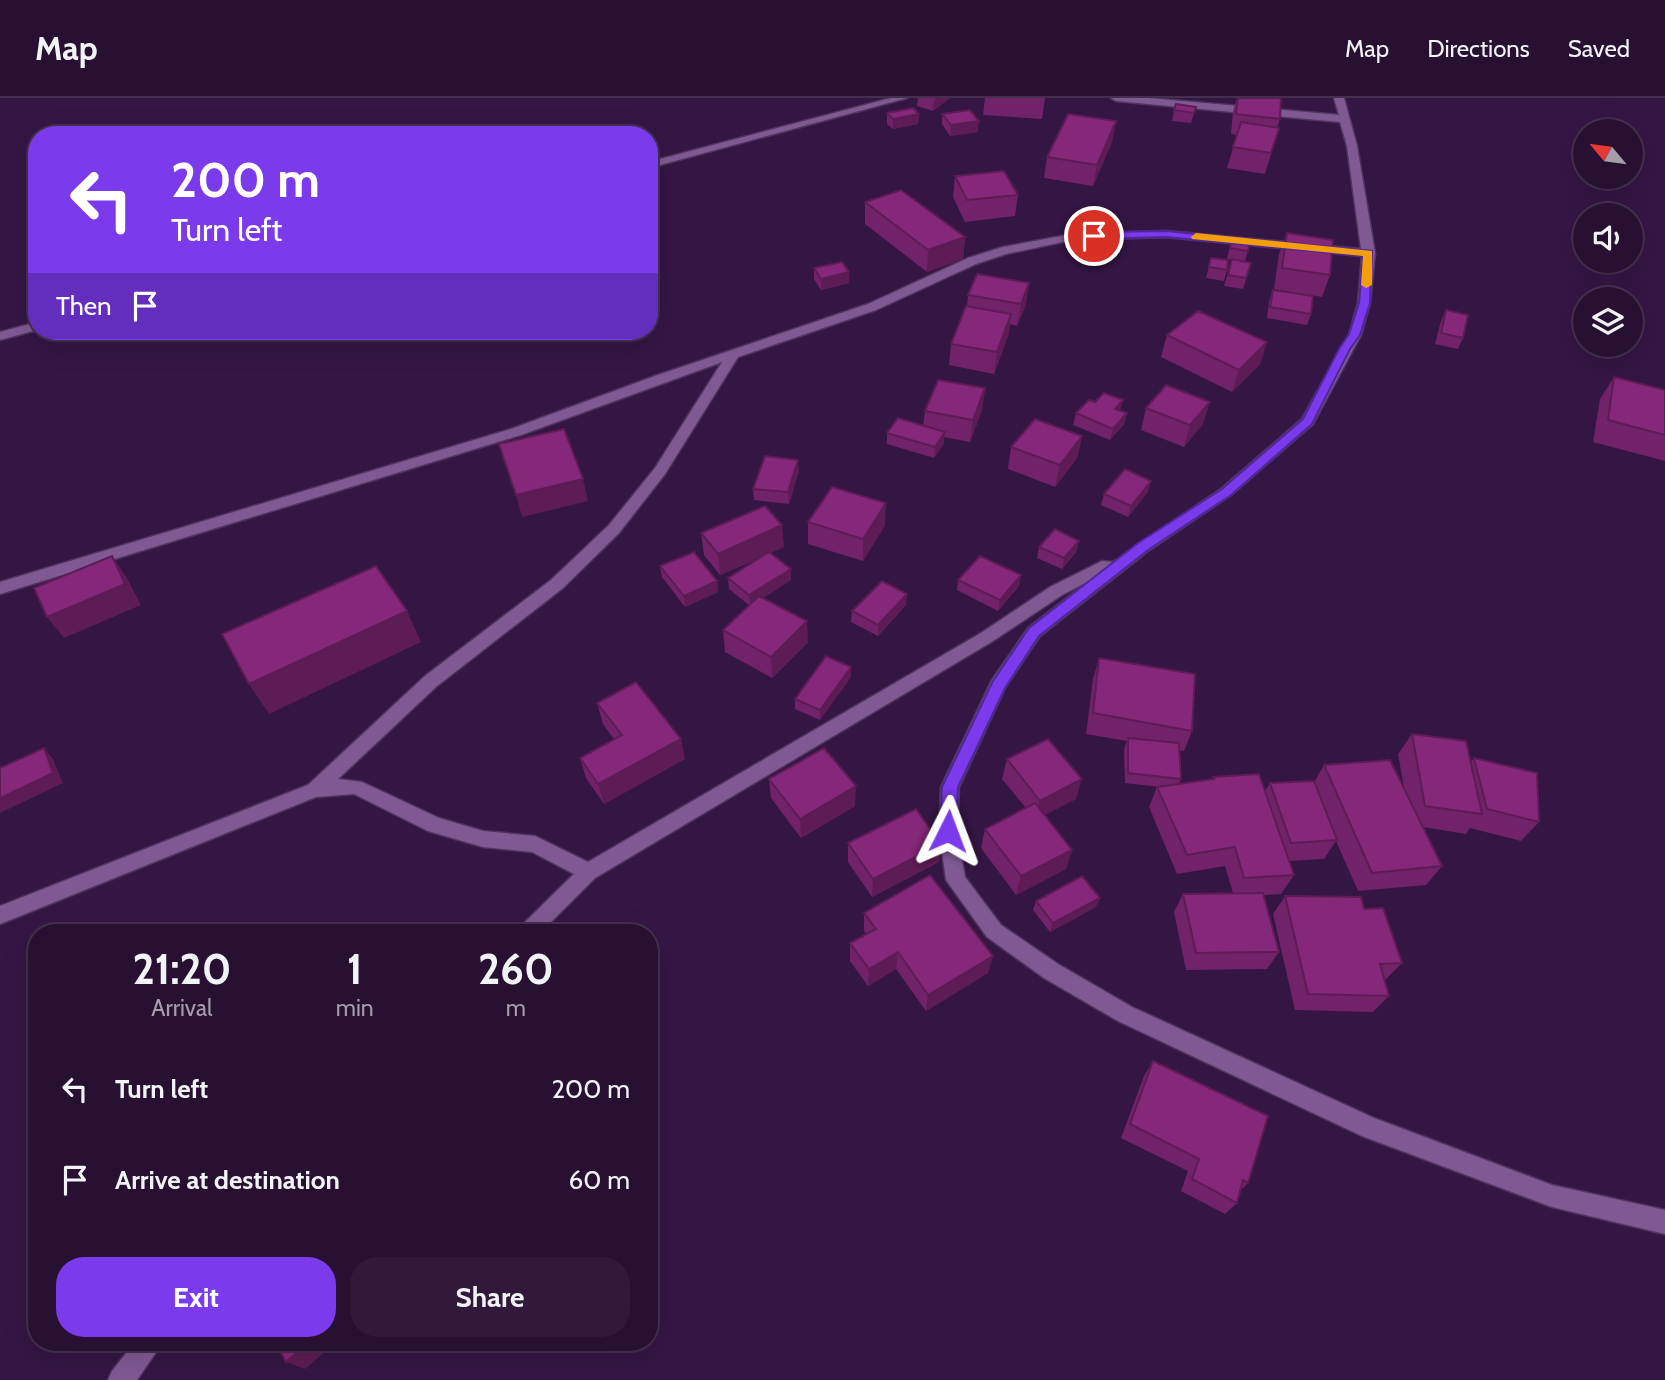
<!DOCTYPE html>
<style>
:root{--surface:#281033;--page:#30193b;--text:#f1f3f6;--muted:#a59dac;--line:#44304e;--accent:#7c3aed}
body{margin:0;font-family:Cabin,sans-serif;background:var(--page);color:var(--text);height:100vh;display:flex;flex-direction:column;font-size:26px;white-space:nowrap}
*{box-sizing:border-box;margin:0}
p{font-size:23px;color:var(--muted)}
.icon{flex:none;width:38px;height:38px;fill:none;stroke:currentColor;stroke-width:2;stroke-linecap:round;stroke-linejoin:round}
.map{position:relative;flex:1;overflow:hidden}
.details{position:absolute;left:28px;top:826px;width:630px;height:427px;display:flex;flex-direction:column;background:var(--surface);border-radius:28px;box-shadow:0 7px 28px #0002,0 0 0 2px var(--line)}
.details>*{flex:none}
.top-card{position:absolute;left:28px;top:28px;width:630px;height:214px;border-radius:28px;box-shadow:0 7px 28px #0002,0 0 0 2px var(--line);background:#7c3aed;color:#fff;overflow:hidden}
.needle{width:46px;rotate:299deg}
.buttons{position:absolute;left:1573px;top:21px;display:grid;gap:14px}
.buttons a{display:grid;place-items:center;width:70px;height:70px;border-radius:50%;background:var(--surface);box-shadow:0 7px 28px #0002,0 0 0 2px var(--line);font-size:35px}
.pin{position:absolute;display:grid;place-items:center;width:60px;height:60px;color:#fff;margin:-30px;border:4px solid #fff;border-radius:50%;box-shadow:0 2px 7px #0007}
.me{position:absolute;width:77px;margin:-38px;rotate:3deg;stroke-linejoin:round;filter:drop-shadow(0 0 5px #0008)}
.turn{display:flex;align-items:center;gap:24px;height:147px;padding:0 28px;font-size:32px}
.turn .icon{width:91px;height:91px;stroke-width:2.5}
.turn b{display:block;font-size:49px;line-height:60px}
.then{display:flex;align-items:center;height:66px;padding:0 28px;background:#0003;gap:14px;font-size:26px}
.eta{display:flex;justify-content:space-evenly;align-items:center;height:119px;text-align:center}
.eta b{font-size:42px;font-weight:700;line-height:49px}
.button{display:flex;gap:14px;margin-top:auto;padding:14px 28px}
.button a{flex:1;height:80px;border-radius:28px;background:var(--accent);color:#fff;font-size:28px;font-weight:700;line-height:80px;text-align:center}
.button a+a{background:var(--page);color:var(--text)}
ul{padding:0;list-style:none}
li{display:flex;align-items:center;gap:21px;height:91px;padding:0 28px}
li div{flex:1}
li b{display:block;font-size:26px}
li em{font-style:normal}
header{display:flex;align-items:center;gap:42px;box-sizing:border-box;height:98px;padding:0 35px;background:var(--surface);border-bottom:2px solid var(--line)}
header strong{font-size:33px}
nav{display:flex;gap:38px;margin-inline-start:auto;font-size:24px}
.map>svg:first-child{display:block}
</style>
<header>
<strong>Map</strong>
<nav><a>Map</a><a>Directions</a><a>Saved</a></nav>
</header>
<div class="map">
<svg width="1665" height="1282" viewBox="0 0 1665 1282">
<rect width="100%" height="100%" fill="#351544"/>
<g fill="none" stroke-linecap="round" stroke-linejoin="round">
<g stroke="#50335e" stroke-width="3">
<path id="minor" d="M891,0H907L649,70V64Z
M1111,0H1149L1339,17L1334,0H1344L1357,48L1375,155L1370,205L1361,237L1313,326L1231,397L1148,453L1040,538L1005,590L959,689L957,733L965,779L1001,827L1058,866L1132,909L1374,1020L1552,1087L1665,1112V1136L1552,1109L1362,1038L1118,923L1044,880L987,839L946,782L939,733L941,689L992,582L1028,530L1089,483L1062,497L993,543L595,780L540,835H517L520,829L574,776L532,754L483,749L428,733L354,696L316,699L0,826V808L308,687L425,578L551,482L609,427L655,370L722,264L521,337L0,496V484L511,331L655,278L868,206L968,160L1003,149L1072,136L1166,133L1361,151L1347,48L1340,24L1116,3ZM1166,139L1362,158L1358,205L1349,237L1302,321L1221,391L1113,464L1102,463L1050,489L981,535L588,764L535,738L483,733L439,720L362,684L338,681L437,588L563,490L619,435L665,376L738,259L876,212L976,166L1006,156L1072,142Z
M37,224V232L0,242V234Z
M135,1244H163L137,1282H108L112,1273Z"/>
</g>
<use href="#minor" fill="#805993" fill-rule="evenodd"/>
</g>
<path fill="#722268" d="M918,0H950L933,13L917,8Z
M985,0H1045L1042,21L983,17Z
M1237,0H1281L1280,21L1277,30H1279L1265,76L1227,70L1237,37L1231,36L1233,13Z
M1196,9L1191,25L1172,23L1174,12Z
M887,15L919,16L918,26L893,31L887,26Z
M942,16L978,34L950,38L942,26Z
M1116,23L1112,44L1093,88L1044,80L1047,59Z
M955,78L1018,97L1015,118L965,124L953,99Z
M865,104L965,139L963,161L927,174L865,126Z
M1287,135L1330,177L1322,199L1274,191L1279,156Z
M1231,143L1248,153L1245,163L1251,165L1243,191L1224,188L1232,162L1227,161Z
M1211,160L1227,172L1224,183L1206,180Z
M814,170L849,185L821,192L814,181Z
M1273,192L1311,216L1307,227L1267,220L1269,203Z
M968,197L1026,206L1017,228L1010,226L1008,238L994,276L949,267L951,246L967,209Z
M1446,212L1463,240L1458,251L1435,246L1441,223Z
M1167,237L1267,244L1260,266L1232,294L1161,259Z
M1614,279L1665,292V363L1593,344L1600,301Z
M985,290L982,312L970,344L944,339V345L934,360L887,346V335L923,328L925,313Z
M1146,310L1203,326L1184,349L1141,332Z
M1121,313L1127,315L1124,326L1110,342L1073,327L1076,315Z
M1082,338L1077,360L1055,389L1008,371L1011,349Z
M799,373L789,406L754,402L753,391Z
M1148,394L1128,419L1101,407L1104,396Z
M808,424L885,427L863,463L808,446Z
M701,435L784,449L770,455L791,471V482L763,500L808,544L772,580L725,554L723,532L749,507L729,491L728,480L760,460L720,477L704,457Z
M1079,443L1076,454L1062,471L1037,460L1039,449Z
M660,468L717,483L718,494L685,509L662,479Z
M1021,477L1019,488L998,513L957,492L958,482Z
M907,496L906,507L878,538L851,524L852,513Z
M1099,560L1192,633L1184,653L1179,652L1181,681L1179,686L1212,681L1213,679L1265,693L1270,685L1315,683L1324,667L1404,690L1398,656L1412,636L1471,664L1474,660L1539,724L1521,743L1470,730L1466,736L1423,729L1442,768L1426,787L1358,793L1336,743L1324,761L1289,763L1294,777L1281,796L1264,797L1279,854L1267,871L1186,872L1174,814L1183,796L1233,795L1225,768L1177,776L1149,709L1157,689H1160L1125,685L1124,651L1127,643L1086,636L1093,581Z
M851,579L820,622L795,611V601Z
M597,605L685,661L604,706L586,680L580,660L614,641L603,626Z
M1007,661L1076,701L1044,717L1072,752L1066,771L1016,797L981,750L985,731L1026,710L1002,681Z
M769,681L855,708L801,740L771,700Z
M848,745L941,746L939,764L872,799L848,764Z
M1285,798L1364,811L1402,865L1385,882L1389,898L1373,914L1295,912L1273,816Z
M1036,803L1096,809L1050,834L1033,812Z
M864,815L988,875L926,913L896,871L868,888L850,863V845L866,836L864,833Z
M1153,963L1248,1085L1241,1092L1237,1105L1225,1116L1181,1093L1188,1073L1121,1040L1144,978Z"/>
<path fill="#5d1c55" d="M937,0H950L933,13L934,2Z
M919,16L918,26L893,31V21Z
M979,23L978,34L950,38L951,27Z
M1116,23L1112,44L1093,88L1097,67Z
M965,139L963,161L927,174L928,152Z
M849,174V185L821,192V181Z
M1029,185L1026,206L1017,228L1021,206Z
M1011,216L1008,238L994,276L997,254Z
M1267,244L1260,266L1232,294L1239,272Z
M985,290L982,312L970,344L973,322Z
M1123,302L1120,313L1115,311Z
M1210,304L1203,326L1184,349L1190,327Z
M1127,315L1124,326L1110,342L1113,331Z
M945,334L944,345L934,360L935,349Z
M1082,338L1077,360L1055,389L1060,367Z
M798,362L799,373L789,406L788,394Z
M583,381L588,403L522,419L516,397Z
M1151,383L1148,394L1128,419L1131,408Z
M886,405L885,427L863,463V441Z
M782,427L784,449L720,477L718,456Z
M1079,443L1076,454L1062,471L1064,460Z
M112,458L127,480L141,507L64,540L47,519Z
M791,471V482L750,508L749,497Z
M1021,477L1019,488L998,513L1000,502Z
M717,483L718,494L685,509L684,498Z
M907,496L906,507L878,538V527Z
M407,513L421,544L269,616L249,586Z
M807,523L808,544L772,580L771,559Z
M851,569V579L820,622V612Z
M681,641L685,661L604,706L598,686Z
M44,650L53,661L63,685L0,715V700Z
M1082,681L1076,701L1035,722L1040,703Z
M856,688L855,708L801,740L800,721Z
M941,746L939,764L872,799L873,781Z
M1072,752L1066,771L1016,797L1021,778Z
M1100,800L1096,809L1050,834L1053,825Z
M898,854L896,871L868,888L869,871Z
M993,858L988,875L926,913L928,897Z
M309,1244H336L305,1271L286,1264Z"/>
<path fill="#852879" stroke="#5d1c55" stroke-width="2" d="M1238,0H1281L1280,21L1236,16Z
M1176,6L1196,9L1194,15L1174,12Z
M913,10L919,16L893,21L887,15Z
M970,12L979,23L951,27L942,16Z
M1068,16L1116,23L1097,67L1047,59Z
M1241,24L1279,30L1271,55L1233,49Z
M1004,73L1018,97L967,102L955,78Z
M901,92L965,139L928,152L865,104Z
M1287,135L1333,142L1330,177L1282,170Z
M1231,143L1249,146L1248,153L1230,150Z
M1211,160L1228,162L1227,172L1209,169Z
M1232,161L1251,165L1246,180L1228,177Z
M842,164L849,174L821,181L814,170Z
M977,176L1029,185L1021,206L968,197Z
M1273,192L1313,198L1311,216L1270,209Z
M966,208L1011,216L997,254L951,246Z
M1446,212L1468,217L1463,240L1441,235Z
M1198,213L1267,244L1239,272L1167,237Z
M1614,279L1665,292V337L1608,322Z
M938,282L985,290L973,322L925,313Z
M1166,287L1210,304L1190,327L1146,310Z
M1104,295L1123,302L1115,311L1127,315L1113,331L1076,315L1089,302L1095,304Z
M898,320L945,334L935,349L887,335Z
M1035,321L1082,338L1060,367L1011,349Z
M564,331L583,381L516,397L499,346Z
M765,358L798,362L788,394L753,391Z
M1125,371L1151,383L1131,408L1104,396Z
M832,389L886,405L863,441L808,424Z
M765,408L782,427L718,456L701,435Z
M1055,431L1079,443L1064,460L1039,449Z
M694,454L717,483L684,498L660,468Z
M769,454L791,471L749,497L728,480Z
M112,458L125,486L47,519L34,490Z
M980,458L1021,477L1000,502L958,482Z
M376,468L407,513L249,586L222,536Z
M882,483L907,496L878,527L852,513Z
M759,498L807,523L771,559L723,532Z
M826,558L851,569L820,612L795,601Z
M1099,560L1195,576L1192,633L1093,615Z
M636,584L681,641L598,686L580,660L622,637L597,605Z
M1412,636L1466,643L1482,716L1425,708Z
M1128,640L1179,645L1181,681L1128,675Z
M1048,641L1082,681L1040,703L1007,661Z
M44,650L53,675L0,700V670Z
M824,650L856,688L800,721L769,681Z
M1474,660L1537,675L1539,724L1487,711Z
M1390,662L1442,768L1372,775L1324,667Z
M1259,676L1294,777L1244,780L1235,749L1187,757L1157,689L1214,681L1213,679Z
M1314,683L1337,742L1291,745L1270,685Z
M1035,705L1072,752L1021,778L985,731Z
M916,711L941,746L873,781L848,745Z
M930,777L993,858L928,897L898,854L869,871L850,845L876,831L864,815Z
M1082,778L1100,800L1053,825L1036,803Z
M1263,795L1279,854L1196,855L1183,796Z
M1285,798L1361,799L1364,811L1383,810L1402,865L1380,866L1389,898L1308,896Z
M1153,963L1268,1018L1248,1085L1243,1082L1237,1105L1192,1081L1199,1061L1130,1026Z
M275,1244H309L286,1264Z"/>
<path fill="#7c3aed" stroke="#51269a" stroke-width="2" d="M1166,133L1372,153L1370,205L1360,237L1350,251L1312,326L1231,397L1148,452L1039,538L1005,590L958,689L956,733L954,738L948,740L942,738L940,733L942,689L993,583L1029,530L1138,445L1222,391L1303,321L1339,251L1349,236L1359,205L1363,158L1166,139L1094,141L1088,138L1094,134Z"/>
<path fill="#f59e0b" d="M1196,135L1372,153V187L1366,190L1361,187L1363,158L1192,141L1191,139Z"/>
</svg>
<div class="buttons">
<a><svg class="needle" viewBox="-14 -14 28 28"><path d="M0-13l5 13h-10z" fill="#e53935"/><path d="M0 13l5-13h-10z" fill="#a59dac"/></svg></a>
<a><svg class="icon" aria-label="sound" viewBox="0 0 24 24"><path d="M4 9h4l5-4v14l-5-4H4zM17 9q2 3 0 6"/></svg></a>
<a><svg class="icon" aria-label="layers" viewBox="0 0 24 24"><path d="M12 4l9 5-9 5-9-5zM3 14l9 5 9-5"/></svg></a>
</div>
<div class="pin" style="left:1094px;top:138px;background:#d93025"><svg class="icon" aria-label="arrive" viewBox="0 0 24 24"><path d="M6 21V4h12l-3 4 3 4H6"/></svg></div>
<svg class="me" style="left:948px;top:733px" viewBox="-20 -20 40 40"><path d="M0-17L14 15 0 8-14 15z" fill="#7c3aed" stroke="#fff" stroke-width="4"/></svg>
<div class="top-card">
<div class="turn"><svg class="icon" aria-label="left" viewBox="0 0 24 24"><path d="M17 20v-9H6M10 6l-5 5 5 5"/></svg><div><b>200 m</b>Turn left</div></div>
<div class="then">Then<svg class="icon" aria-label="arrive" viewBox="0 0 24 24"><path d="M6 21V4h12l-3 4 3 4H6"/></svg></div>
</div>
<section class="details">
<div class="eta">
<div><b>21:20</b><p>Arrival</p></div>
<div><b>1</b><p>min</p></div>
<div><b>260</b><p>m</p></div>
</div>
<ul>
<li><svg class="icon" aria-label="left" viewBox="0 0 24 24"><path d="M17 20v-9H6M10 6l-5 5 5 5"/></svg><div><b>Turn left</b></div><em>200 m</em></li>
<li><svg class="icon" aria-label="arrive" viewBox="0 0 24 24"><path d="M6 21V4h12l-3 4 3 4H6"/></svg><div><b>Arrive at destination</b></div><em>60 m</em></li>
</ul>
<div class="button"><a>Exit</a><a>Share</a></div>
</section>
</div>
